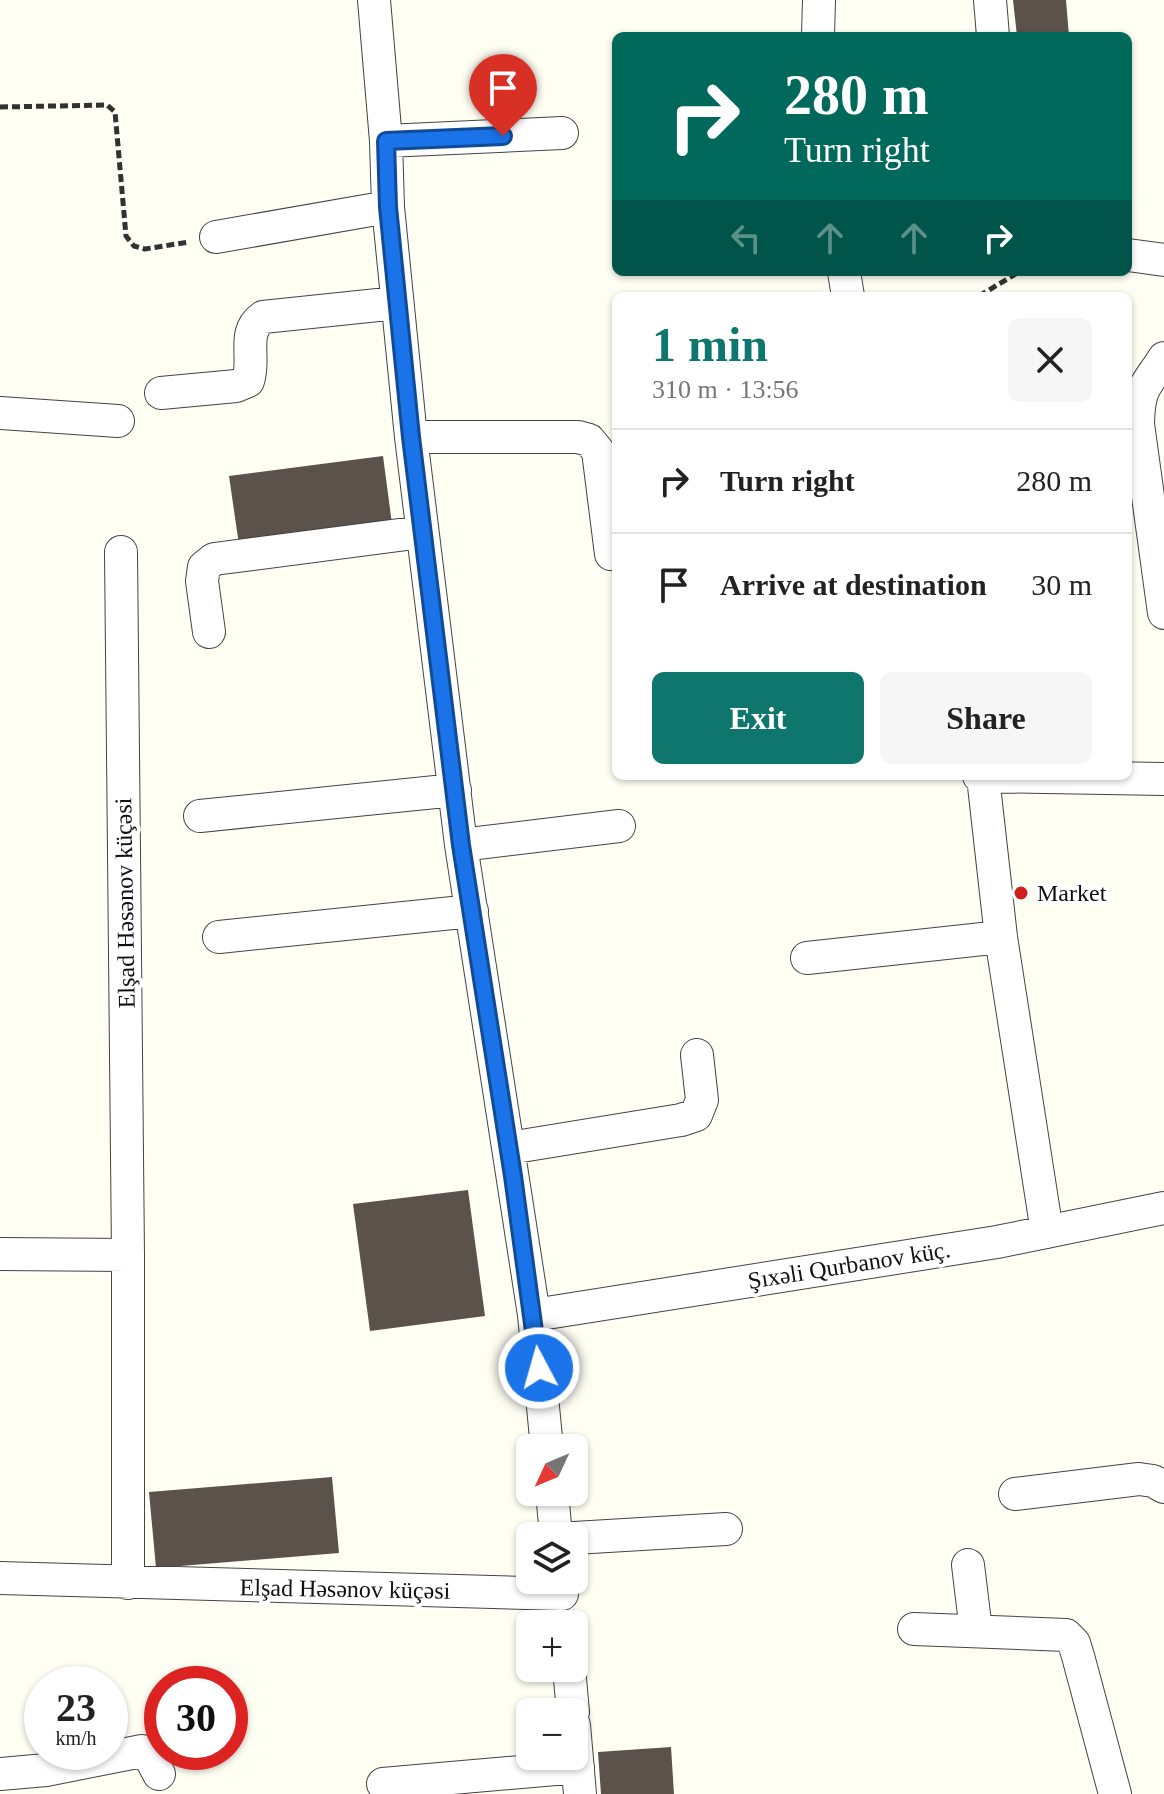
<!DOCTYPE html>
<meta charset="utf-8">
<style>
:root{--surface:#fff;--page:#f6f6f6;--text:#222;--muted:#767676;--line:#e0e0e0;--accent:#0f766e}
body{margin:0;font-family:Georgia,serif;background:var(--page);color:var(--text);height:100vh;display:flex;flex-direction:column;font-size:30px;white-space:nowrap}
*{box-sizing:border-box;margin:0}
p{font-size:26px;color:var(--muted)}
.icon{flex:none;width:44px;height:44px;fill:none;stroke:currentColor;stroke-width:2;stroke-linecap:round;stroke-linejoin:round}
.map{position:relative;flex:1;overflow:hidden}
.panel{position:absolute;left:612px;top:292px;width:520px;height:488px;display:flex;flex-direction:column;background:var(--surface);border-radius:12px;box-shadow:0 2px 6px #0004}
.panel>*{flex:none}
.banner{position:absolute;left:612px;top:32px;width:520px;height:244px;border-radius:12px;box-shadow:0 2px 6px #0004;background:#00695c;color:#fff;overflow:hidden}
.needle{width:52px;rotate:226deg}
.tools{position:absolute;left:516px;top:1434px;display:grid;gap:16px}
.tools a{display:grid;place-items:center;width:72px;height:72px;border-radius:12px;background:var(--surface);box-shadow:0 2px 6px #0004;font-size:40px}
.speed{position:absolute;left:24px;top:1666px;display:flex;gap:16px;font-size:40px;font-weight:700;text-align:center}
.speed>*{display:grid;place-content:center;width:104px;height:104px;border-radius:50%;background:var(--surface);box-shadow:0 2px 6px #0004;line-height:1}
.speed small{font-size:20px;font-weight:400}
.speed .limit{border:12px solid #d22;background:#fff;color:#111}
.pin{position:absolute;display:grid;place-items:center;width:68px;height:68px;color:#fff;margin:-82px -34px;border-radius:50% 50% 50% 0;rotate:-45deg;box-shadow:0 0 8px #0007}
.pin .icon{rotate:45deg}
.me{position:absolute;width:88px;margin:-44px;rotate:354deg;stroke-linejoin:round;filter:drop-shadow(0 0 6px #0008)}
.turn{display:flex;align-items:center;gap:28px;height:168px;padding:0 40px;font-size:36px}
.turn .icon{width:104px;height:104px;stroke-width:2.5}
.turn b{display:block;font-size:56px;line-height:68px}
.lanes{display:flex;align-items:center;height:76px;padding:0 40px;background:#0003;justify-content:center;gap:40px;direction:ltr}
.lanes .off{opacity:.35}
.round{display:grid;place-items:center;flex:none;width:84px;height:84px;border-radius:12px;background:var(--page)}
.head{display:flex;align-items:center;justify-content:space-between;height:136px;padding:0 40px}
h1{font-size:48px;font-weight:600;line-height:60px;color:var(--accent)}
.cta{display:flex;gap:16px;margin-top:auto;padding:16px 40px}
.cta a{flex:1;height:92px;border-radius:12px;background:var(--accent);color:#fff;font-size:32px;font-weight:600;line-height:92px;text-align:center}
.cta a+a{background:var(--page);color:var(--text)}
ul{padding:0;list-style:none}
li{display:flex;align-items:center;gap:24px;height:104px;padding:0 40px;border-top:2px solid var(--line)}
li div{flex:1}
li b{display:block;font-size:30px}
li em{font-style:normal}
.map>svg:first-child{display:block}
</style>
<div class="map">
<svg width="1164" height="1794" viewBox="0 0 1164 1794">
<rect width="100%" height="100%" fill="#fffef3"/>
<path fill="#5a524b" d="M1013,0H1066L1069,36H1017Z
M383,456L392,524L239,545L229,476Z
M468,1190L485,1316L370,1331L353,1204Z
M332,1477L339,1553L156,1568L149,1492Z
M671,1747L674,1794H601L598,1752Z"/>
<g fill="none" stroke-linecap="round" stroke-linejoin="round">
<g stroke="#434343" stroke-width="34">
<path id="minor" d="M374,0L386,141L388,207L411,437L461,845L534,1315L547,1448
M990,0L993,36
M818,36L819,0
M386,141L562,133
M216,237L388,207
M1128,255L1164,260
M844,272L848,296
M1164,358C1145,388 1139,386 1138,424L1164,613
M161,393L236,386L248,381C256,358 241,332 263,317L397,303
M0,413L118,421
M411,437H578L589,440L598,451L611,554
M121,552L128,1255V1583
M209,632L202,581L204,567L214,559L422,532
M979,776L1164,779
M983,777L1001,937L1047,1232
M200,816L455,790
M461,845L619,826
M219,937L472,911
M807,958L1001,937
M509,1148L681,1120L696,1115L702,1100L697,1055
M0,1254L128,1255
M534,1315L997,1242L1164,1208
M552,1492L556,1536
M1015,1494L1139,1479L1153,1481L1164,1487
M574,1538L726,1529
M968,1565L976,1631
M0,1578L562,1594
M914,1629L1066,1635L1074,1643L1078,1656L1115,1794
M569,1668L573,1712
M574,1725L580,1794
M0,1774L46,1770L142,1751L149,1755L159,1774
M383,1784L578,1767"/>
</g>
<path stroke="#323232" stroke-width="5" stroke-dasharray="8 4" stroke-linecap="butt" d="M0,107L107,105L115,112L126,236L134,246L145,249L189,242
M979,296L1019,272"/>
<use href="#minor" stroke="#fff" stroke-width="32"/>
</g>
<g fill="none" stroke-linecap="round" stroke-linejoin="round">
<g stroke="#114b97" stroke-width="20">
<path id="route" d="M503,136L386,141L388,207L411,437L461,845L513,1176L539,1368"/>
</g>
<use href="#route" stroke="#1a73e8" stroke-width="14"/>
</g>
<circle fill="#cd201a" stroke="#fff" stroke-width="3" cx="1021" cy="893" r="8"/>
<g text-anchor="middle" stroke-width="8" stroke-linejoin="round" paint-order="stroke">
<g font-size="24" fill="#101010" stroke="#fff" text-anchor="start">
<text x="1037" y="901">Market</text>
</g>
<g font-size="24" fill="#101010" stroke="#fff">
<text transform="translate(125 903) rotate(-91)" y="8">Elşad Həsənov küçəsi</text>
<text transform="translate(849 1265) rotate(-9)" y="8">Şıxəli Qurbanov küç.</text>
<text transform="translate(345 1589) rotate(1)" y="8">Elşad Həsənov küçəsi</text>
</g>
</g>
</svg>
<div class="tools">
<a><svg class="needle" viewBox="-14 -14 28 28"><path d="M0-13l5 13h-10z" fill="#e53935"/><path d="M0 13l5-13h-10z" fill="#767676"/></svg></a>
<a><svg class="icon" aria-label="layers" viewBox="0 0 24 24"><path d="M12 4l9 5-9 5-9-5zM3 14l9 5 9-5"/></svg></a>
<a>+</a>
<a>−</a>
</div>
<div class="speed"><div>23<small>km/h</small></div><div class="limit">30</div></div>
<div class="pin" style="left:503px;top:136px;background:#d93025"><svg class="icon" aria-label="arrive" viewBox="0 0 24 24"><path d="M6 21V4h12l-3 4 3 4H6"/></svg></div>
<svg class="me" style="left:539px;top:1368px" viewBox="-20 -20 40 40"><circle r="17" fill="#1a73e8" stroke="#fff" stroke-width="3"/><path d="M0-11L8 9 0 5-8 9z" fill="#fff"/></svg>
<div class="banner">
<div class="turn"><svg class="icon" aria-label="right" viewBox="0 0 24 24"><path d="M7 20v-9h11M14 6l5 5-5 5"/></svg><div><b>280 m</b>Turn right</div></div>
<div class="lanes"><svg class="icon off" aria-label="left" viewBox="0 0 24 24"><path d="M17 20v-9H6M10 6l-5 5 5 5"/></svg><svg class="icon off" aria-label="ahead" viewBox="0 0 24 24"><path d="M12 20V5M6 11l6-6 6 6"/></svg><svg class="icon off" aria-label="ahead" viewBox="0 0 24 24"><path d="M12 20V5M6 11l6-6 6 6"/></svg><svg class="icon" aria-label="right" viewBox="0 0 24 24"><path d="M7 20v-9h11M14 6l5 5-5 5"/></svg></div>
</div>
<section class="panel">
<div class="head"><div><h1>1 min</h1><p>310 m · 13:56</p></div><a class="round"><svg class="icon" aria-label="close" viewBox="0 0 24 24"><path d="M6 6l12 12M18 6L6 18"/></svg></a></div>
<ul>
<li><svg class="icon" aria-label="right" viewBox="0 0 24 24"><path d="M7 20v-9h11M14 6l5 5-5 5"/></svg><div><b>Turn right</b></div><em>280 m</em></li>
<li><svg class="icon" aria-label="arrive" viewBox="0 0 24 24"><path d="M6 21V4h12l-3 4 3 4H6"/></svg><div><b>Arrive at destination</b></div><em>30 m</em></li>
</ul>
<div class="cta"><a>Exit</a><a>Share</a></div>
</section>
</div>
